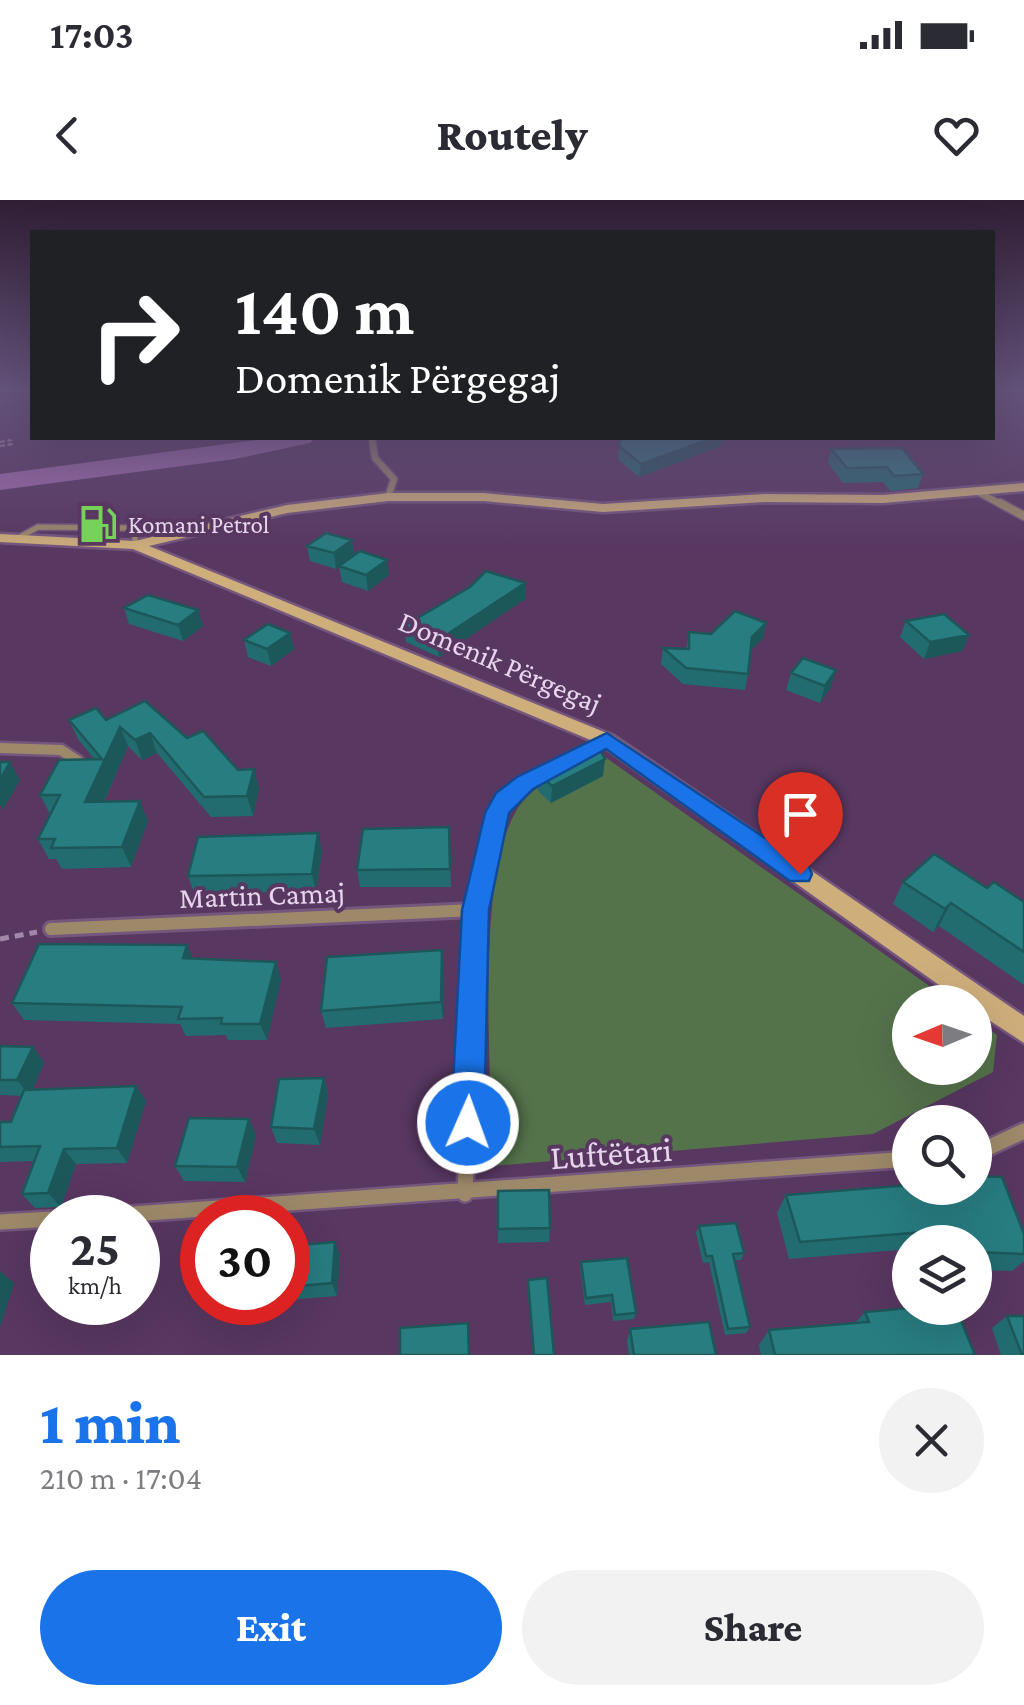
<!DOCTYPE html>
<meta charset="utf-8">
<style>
:root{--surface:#fff;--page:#f2f2f3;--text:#2b2b33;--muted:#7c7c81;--accent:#1a73e8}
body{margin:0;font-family:"Crimson Pro",serif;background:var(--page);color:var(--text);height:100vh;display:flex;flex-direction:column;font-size:38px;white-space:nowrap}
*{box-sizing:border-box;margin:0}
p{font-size:32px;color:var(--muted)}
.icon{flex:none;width:55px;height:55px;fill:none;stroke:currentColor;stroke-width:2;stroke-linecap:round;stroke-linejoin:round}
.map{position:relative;height:1155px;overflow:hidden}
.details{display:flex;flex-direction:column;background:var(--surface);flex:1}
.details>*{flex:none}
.hud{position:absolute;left:30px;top:30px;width:965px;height:210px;border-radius:0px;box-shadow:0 10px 40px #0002;background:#202124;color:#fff;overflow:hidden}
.needle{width:65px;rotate:268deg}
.buttons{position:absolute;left:892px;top:785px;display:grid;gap:20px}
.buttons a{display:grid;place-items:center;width:100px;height:100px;border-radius:50%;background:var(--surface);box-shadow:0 10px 40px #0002;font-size:50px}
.speed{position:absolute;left:30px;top:995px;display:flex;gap:20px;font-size:50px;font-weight:700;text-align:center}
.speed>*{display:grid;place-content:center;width:130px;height:130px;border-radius:50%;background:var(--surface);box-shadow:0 10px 40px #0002;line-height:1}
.speed small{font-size:25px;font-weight:400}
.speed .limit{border:15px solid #d22;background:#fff;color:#111}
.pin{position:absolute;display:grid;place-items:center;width:85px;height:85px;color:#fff;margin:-102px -42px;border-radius:50% 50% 50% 0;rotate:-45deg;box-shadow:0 0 10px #0007}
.pin .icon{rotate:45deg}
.me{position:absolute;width:110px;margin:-55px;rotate:2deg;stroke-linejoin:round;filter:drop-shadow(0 0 8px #0008)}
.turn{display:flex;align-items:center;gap:35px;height:210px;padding:0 40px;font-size:45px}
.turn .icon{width:130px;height:130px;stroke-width:2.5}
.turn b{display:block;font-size:70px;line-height:85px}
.round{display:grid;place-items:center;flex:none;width:105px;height:105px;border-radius:52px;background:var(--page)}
.summary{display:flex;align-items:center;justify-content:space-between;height:170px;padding:0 40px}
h1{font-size:60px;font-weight:800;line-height:75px;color:var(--accent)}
.button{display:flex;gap:20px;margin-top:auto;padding:20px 40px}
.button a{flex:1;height:115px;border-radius:60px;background:var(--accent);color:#fff;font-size:40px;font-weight:800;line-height:115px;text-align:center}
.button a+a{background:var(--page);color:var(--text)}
.status{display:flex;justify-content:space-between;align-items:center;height:70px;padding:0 50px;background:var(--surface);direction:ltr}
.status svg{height:28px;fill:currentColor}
header{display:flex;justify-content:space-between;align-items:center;height:130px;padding:0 40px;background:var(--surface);font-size:45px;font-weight:800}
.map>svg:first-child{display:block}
</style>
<div class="status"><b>17:03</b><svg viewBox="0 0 49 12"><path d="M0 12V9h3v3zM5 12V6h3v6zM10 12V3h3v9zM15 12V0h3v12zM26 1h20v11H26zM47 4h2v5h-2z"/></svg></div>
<header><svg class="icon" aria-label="back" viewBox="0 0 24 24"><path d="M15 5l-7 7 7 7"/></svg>Routely<svg class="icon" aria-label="heart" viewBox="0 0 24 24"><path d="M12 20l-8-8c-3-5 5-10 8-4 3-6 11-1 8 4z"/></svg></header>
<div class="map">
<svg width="1024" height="1155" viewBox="0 0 1024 1155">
<rect width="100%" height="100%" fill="#583761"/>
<path fill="#54734b" d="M605,557L952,802H910V868H975V819L997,835L993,872L873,934L493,966C492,881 473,671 520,605C539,579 576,569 605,557Z"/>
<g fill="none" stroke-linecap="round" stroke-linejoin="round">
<path fill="#9f6bad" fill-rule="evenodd" d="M271,238H314L310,243L235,259L0,290V274Z"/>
<g stroke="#75567d" stroke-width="8">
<path id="service" d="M18,338L38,327L127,328L135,330V345"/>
</g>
<g stroke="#75567d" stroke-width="9">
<path id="minor-far4" d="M372,238L375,258L394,279L388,297
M978,292L1004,306"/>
</g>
<g stroke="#75567d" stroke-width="11">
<path id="minor-far3" d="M1000,303L1024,316"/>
</g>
<g stroke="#75567d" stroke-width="15">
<path id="minor-far2" d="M0,548L61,550L78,561
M495,631L504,598L550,568"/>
</g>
<g stroke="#75567d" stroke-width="18">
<path id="minor-far1" d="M51,729L475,710
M470,862L475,710L496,629"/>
</g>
<g stroke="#75567d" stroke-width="20">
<path id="minor" d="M975,954L1024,931
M465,994L470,860
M77,1018L910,959
M0,1022L52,1019"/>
</g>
<g stroke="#75567d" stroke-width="5">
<path id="secondary" d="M1024,283V291L883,303L766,302L603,312L484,301H388L287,313L149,346L614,536L1024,816V843L975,811V802H963L600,544L133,349L0,342V334L135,341L287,305L388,293H484L603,304L766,294L883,295Z"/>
</g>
<path stroke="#a187a9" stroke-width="2.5" stroke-dasharray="5 2.5" stroke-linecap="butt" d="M0,242L11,240
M0,246L12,244L11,240"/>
<path stroke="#a187a9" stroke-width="5" stroke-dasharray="9 6" stroke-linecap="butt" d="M0,739L37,732"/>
<use href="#service" stroke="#9d8969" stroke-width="5"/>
<use href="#minor-far4" stroke="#9d8969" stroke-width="6"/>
<use href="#minor-far3" stroke="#9d8969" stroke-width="8"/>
<use href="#minor-far2" stroke="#9d8969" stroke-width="10"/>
<use href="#minor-far1" stroke="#9d8969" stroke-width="12"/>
<use href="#minor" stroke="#9d8969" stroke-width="15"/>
<use href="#secondary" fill="#ceae7b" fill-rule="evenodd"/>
</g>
<path fill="#226c6f" d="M620,238L721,246L639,277L618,259Z
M831,249L923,274L918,288L890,291L883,282L843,283L828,263Z
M352,340L354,356L389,375L368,391L342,382L339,366L336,369L310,361L307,346Z
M525,383V399L439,457L406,442L404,426Z
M124,408L203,426L183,441L129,424Z
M906,421L969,435L962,451L924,459L900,437Z
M766,423L763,438L750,450L748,474L745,490L683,484L661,464L663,448L686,449L689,432L711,434Z
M244,440L294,449L271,466L248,457Z
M791,473L831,487L820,503L786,490Z
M69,520H106L187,538L238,570L254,569L259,589L253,616L211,617L157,553L142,560L128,546L104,602L148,621L131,667L62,669L56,659H49L38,639L50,614L40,595L94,559L78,539Z
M538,573L603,576L551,603L538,591Z
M449,627L451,687H360L357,670Z
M322,651L316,692L194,693L188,676Z
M903,682L987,688L1024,702V785L939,726L933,732L893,704Z
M193,758L281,779L267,840H228L226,835L186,836L180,824L24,820L12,803Z
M443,768V819L326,828L321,811Z
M0,846L33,847L44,863L33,889L136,886L146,901L127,963L76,964L61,1007L35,1008L22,994L34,961L0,962V922H11L22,896L0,895Z
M324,878L328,894L320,945L277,943L271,927Z
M256,935L245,982L184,981L175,966Z
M786,995L1024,1034V1061L1012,1071L975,1070V1042H910V1049L789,1059L777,1013Z
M699,1026L744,1053L741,1060H734L750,1127L746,1133L725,1135L709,1062L703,1063L696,1033Z
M550,1028L549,1042L498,1043V1029Z
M335,1042L340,1056L337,1096L288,1100V1046Z
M581,1062L636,1113L634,1119L613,1121L611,1102L585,1105L580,1068Z
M528,1080L554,1155H533L528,1092Z
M865,1112L975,1155H761L759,1145L769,1130L855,1123Z
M1007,1116L1024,1155H1001L992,1128Z
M630,1129L716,1155H629L627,1141Z"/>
<path fill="#1c585a" d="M713,238H723L721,246L639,277L641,264Z
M352,340L354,356L336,369L334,353Z
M387,360L389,375L368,391L366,375Z
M525,383V399L439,457L437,441Z
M198,410L203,426L183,441L178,425Z
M766,423L763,438L748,453L752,437Z
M290,433L294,449L271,466L267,449Z
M969,435L962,451L924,459L930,442Z
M836,470L831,487L820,503L825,486Z
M120,527L128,546L95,622L85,602Z
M150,533L157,553L142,560L135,540Z
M605,559L603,576L551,603L552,586Z
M10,562L20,580L3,610L0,604V580Z
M254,569L259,589L253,616L247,596Z
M140,601L148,621L131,667L122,647Z
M318,633L322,651L316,692L312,674Z
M951,703L939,726L933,732L945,709Z
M187,745L194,762L183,758Z
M442,750L443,768V819L441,802Z
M276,762L281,779L267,840L260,824Z
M33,847L44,863L30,896L17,880Z
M324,878L328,894L320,945L314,929Z
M136,886L146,901L127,963L117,948Z
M249,919L256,935L245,982L237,967Z
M64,949L76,964L61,1007L48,993Z
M335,1042L340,1056L337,1096L332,1083Z
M0,1071L14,1083L0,1128Z"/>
<path fill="#287d81" stroke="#1c585a" stroke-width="2.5" d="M620,238H713L641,264L619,246Z
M902,248L923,274L894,276L887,267L847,268L831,249Z
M326,333L352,340L334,353L307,346Z
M360,351L387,360L366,375L339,366Z
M486,371L525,383L437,441L404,426L470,387Z
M148,395L198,410L178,425L124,408Z
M735,411L766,423L752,437L748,474L686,468L663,448L689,449V432L711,434Z
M944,414L969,435L930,442L906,421Z
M268,424L290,433L267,449L244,440Z
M803,458L836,470L825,486L791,473Z
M145,501L187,538L203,531L238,570L254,569L247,596L204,597L150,533L135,540L120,527L85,602L140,601L122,647L51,648L55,639H38L60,595H40L59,560L102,559L69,520L96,508L106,520Z
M597,544L605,559L552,586L538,573Z
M0,562H10L0,580Z
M449,627L450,669L357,670L363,629Z
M318,633L312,674L188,676L198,637Z
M934,654L987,688L994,682L1024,702V752L951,703L945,709L903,682Z
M39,744L187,745L183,758L276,762L260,824H221L222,818L178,819L182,807L12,803Z
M442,750L441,802L321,811L327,757Z
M0,846L33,847L17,880H0Z
M324,878L314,929L271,927L279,879Z
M136,886L117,948L64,949L48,993L22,994L40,946L0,947V922H11L24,890Z
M189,918L249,919L237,967L175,966Z
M975,976L1002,977L1024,1034V1054L975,1052V1042H940L936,1031L800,1042L786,995L910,985V988H975Z
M549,990L550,1028L498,1029V991Z
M736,1023L744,1053L733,1054L750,1127L728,1129L712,1056H706L699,1026Z
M335,1042L332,1083L288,1087V1046Z
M627,1058L636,1113L615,1115L612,1095L586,1098L581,1062Z
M547,1078L554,1155H534L528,1080Z
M910,1108H956L975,1155H775L769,1130L869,1122L865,1112Z
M1007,1116H1024V1155H1022Z
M709,1122L716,1155H634L630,1129Z
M468,1123L469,1155H400V1128Z"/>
<linearGradient id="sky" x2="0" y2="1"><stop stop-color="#301e35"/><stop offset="0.54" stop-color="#64537b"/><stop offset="1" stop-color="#64537b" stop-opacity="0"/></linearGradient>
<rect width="1024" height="353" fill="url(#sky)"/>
<path fill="#1a73e8" stroke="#114b97" stroke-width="2.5" d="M607,533L809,667L812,674L809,681H790L606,549L533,589L509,613L489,710L484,923L479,934L468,939L456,934L451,923L462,710L485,613L496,593L517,577Z"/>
<defs>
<g id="fuel-bare" transform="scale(3)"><path d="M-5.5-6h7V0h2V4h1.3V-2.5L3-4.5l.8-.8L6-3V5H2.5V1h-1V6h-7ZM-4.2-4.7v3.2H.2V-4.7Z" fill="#77d259" stroke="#583761" stroke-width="2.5" paint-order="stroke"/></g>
</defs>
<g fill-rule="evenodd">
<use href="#fuel-bare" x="98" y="324"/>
</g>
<g text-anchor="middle" stroke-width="8" stroke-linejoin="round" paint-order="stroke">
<g font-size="25" fill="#e7d4ed" stroke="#583761" text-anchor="start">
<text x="128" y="333">Komani Petrol</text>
</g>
<g font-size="30" fill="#e7d4ed" stroke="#583761">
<text transform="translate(500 462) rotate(23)" y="10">Domenik Përgegaj</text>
<text transform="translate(262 695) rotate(-2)" y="10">Martin Camaj</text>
</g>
<g font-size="35" fill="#e7d4ed" stroke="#583761">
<text transform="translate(611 953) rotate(-4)" y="12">Luftëtari</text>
</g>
</g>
</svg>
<div class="buttons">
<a><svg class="needle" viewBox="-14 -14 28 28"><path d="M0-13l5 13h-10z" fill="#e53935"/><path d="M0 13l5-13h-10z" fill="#7c7c81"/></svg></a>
<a><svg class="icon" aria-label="search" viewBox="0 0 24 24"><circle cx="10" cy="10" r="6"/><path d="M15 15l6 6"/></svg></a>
<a><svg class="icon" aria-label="layers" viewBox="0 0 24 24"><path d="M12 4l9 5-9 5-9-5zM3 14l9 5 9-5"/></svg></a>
</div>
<div class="speed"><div>25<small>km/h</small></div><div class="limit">30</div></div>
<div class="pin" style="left:800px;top:674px;background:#d93025"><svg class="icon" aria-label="arrive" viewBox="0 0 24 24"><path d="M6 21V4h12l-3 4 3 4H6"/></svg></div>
<svg class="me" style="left:468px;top:923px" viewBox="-20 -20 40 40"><circle r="17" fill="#1a73e8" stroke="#fff" stroke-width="3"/><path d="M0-11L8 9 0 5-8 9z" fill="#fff"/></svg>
<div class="hud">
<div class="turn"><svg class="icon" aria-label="right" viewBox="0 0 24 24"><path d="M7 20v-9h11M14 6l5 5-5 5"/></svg><div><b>140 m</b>Domenik Përgegaj</div></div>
</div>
</div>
<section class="details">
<div class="summary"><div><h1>1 min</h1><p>210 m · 17:04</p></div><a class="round"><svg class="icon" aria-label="close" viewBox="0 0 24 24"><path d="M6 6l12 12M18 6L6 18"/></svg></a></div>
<div class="button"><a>Exit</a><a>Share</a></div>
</section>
